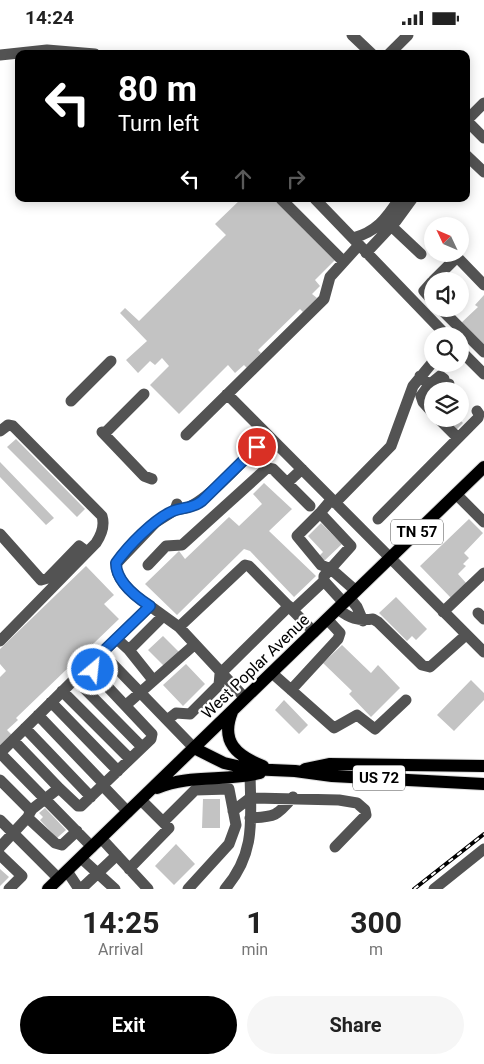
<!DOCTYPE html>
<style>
:root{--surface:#fff;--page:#f6f6f6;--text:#222;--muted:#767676;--accent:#000}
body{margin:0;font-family:Roboto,sans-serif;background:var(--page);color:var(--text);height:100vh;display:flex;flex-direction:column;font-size:19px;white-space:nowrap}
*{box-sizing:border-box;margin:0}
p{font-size:16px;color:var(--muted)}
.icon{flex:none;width:28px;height:28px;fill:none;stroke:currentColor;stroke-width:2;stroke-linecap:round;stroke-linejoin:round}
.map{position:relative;height:854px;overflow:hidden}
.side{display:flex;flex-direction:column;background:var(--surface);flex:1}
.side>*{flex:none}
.guide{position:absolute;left:15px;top:15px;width:455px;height:152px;border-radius:10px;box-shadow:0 2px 12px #0003;background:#000;color:#fff;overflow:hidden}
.needle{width:32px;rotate:314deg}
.fabs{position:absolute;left:424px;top:182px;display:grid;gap:10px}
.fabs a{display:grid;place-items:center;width:45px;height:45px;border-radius:50%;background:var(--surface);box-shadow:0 2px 12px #0003;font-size:25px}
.pin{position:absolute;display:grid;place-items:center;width:42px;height:42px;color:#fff;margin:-21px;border:2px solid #fff;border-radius:50%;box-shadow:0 1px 5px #0007}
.me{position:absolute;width:55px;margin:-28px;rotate:28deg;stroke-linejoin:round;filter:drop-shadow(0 0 4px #0008)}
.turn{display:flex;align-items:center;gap:18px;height:105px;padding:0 20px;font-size:22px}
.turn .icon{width:65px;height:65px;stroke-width:2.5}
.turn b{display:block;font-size:35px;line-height:42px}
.lanes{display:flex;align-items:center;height:48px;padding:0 20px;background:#0003;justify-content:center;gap:25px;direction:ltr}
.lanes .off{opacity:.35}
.eta{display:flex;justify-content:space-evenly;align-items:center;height:85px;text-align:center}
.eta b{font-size:30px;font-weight:700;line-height:35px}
.action{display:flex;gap:10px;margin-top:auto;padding:10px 20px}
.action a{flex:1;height:58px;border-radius:30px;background:var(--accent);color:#fff;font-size:20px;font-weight:700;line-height:58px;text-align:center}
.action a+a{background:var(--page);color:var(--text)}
.status{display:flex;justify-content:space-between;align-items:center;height:35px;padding:0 25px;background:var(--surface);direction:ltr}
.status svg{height:14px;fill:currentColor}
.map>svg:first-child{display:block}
</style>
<div class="status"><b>14:24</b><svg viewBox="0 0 49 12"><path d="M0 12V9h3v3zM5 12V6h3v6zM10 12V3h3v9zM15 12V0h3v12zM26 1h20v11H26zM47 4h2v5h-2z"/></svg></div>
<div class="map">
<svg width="484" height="854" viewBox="0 0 484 854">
<rect width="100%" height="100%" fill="#fff"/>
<path fill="#c3c3c3" d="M241,164H276L336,224L315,245L320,251L312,259L317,263L303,277L300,274L258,315L261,318L247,333L244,330L235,338L228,330L179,379L150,350L169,331L162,323L155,330L150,326L138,338L126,325L147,306L120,278L125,273L139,286L226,200L215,189Z
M484,260V314L460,289L478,272L475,270Z
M440,384H459L463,388L454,397Z
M16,404L85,474L77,482L7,412Z
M0,427L54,483L46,490L0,442Z
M264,448L292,474L269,496L316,541L294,562L250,516L244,514L177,580L145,549L179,516L185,524L229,482L239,491L262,469L253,459Z
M469,484L483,498L464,518L469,523L463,529L466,531L458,539L467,549L452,564L420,531Z
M321,488L342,509L322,528L317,523L323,517L308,501Z
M86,531L114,560L104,569L119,584L16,683L18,685L7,695L12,700L0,712V642L6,636L0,629V614Z
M396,562L427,594L416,605L412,601L407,606L379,578Z
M163,601L182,620L167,634L148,615Z
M342,610L371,638L378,630L400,653L371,682L349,659L352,656L323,628Z
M186,629L205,649L183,671L163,650Z
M471,645L484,658V665L454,696L437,680Z
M284,665L308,690L299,699L275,675Z
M203,764H220V793H202Z
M45,773L66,795L57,803L40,785L43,782L39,778Z
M176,809L195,829L174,850L155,831Z
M0,834L9,842L0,851Z"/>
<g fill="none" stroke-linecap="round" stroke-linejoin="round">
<g stroke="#dbdbdb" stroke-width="14">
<path id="major" d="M232,677C220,707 237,721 263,731
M194,713L224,728L250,734L295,736L332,741L484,749
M305,734L329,729L484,731
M157,753C190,739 225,747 260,738
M48,854L484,432"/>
</g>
<path stroke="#535353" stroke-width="11" d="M352,0L372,19
M389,19L408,0
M0,20L47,15L95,19
M466,86L484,68
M467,86L484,103
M466,120L484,137
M281,164L343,226
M315,164L447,301
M387,187L421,219
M353,203C376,197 386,184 399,164
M366,218L396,186L412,164
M433,246L457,222L484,250
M432,247L424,256L432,265
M441,274L484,317
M460,315L484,339
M420,341L429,350L421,361L423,367L432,377
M429,350L440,341L444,344
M442,356L449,349
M227,359L484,617
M71,366L111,326
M439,384L458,403
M0,396L8,390L13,391L102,481C105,491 102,499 96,508L0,606
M102,397L144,441L152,444
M104,399L144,359
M186,400L324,264L330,242L359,210
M287,448L310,471
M456,459L484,487
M335,468L391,411L413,351L432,328
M178,472L180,474C201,475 252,416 268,400
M320,478L297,501L321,530L331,534L356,556
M378,484L478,383L479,379L477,376
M0,499L41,545L48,543L79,511L87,517
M148,530L166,511L182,510L267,433L273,434L287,448L302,434
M324,546L344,568
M349,562L357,572L363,586
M150,571C136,562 116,546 116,529L156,487L175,475L177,469
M338,574C349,583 358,586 373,584L378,587L422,630L430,632L466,600
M293,575L324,546V541L351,511L320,478L331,465
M443,577L484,538
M478,578L484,584
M179,592L245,530L249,531L314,597
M117,604L129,615L163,581
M129,615L153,645
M102,618L150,571L179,592L245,663
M88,631L102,618L194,713
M272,638L334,693L357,680L375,694L406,665
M75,644L142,712
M291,655L338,604L340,598L327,584
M62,656L130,724
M51,667L118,736
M126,670L194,610
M38,680L104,749
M167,685L176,678L190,679L219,650L220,639L289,571
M25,693L91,762
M13,705L59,753
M0,718L88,631L152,699L151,704L81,771H78L59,753L31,775L28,782L0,812
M0,718L92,812
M0,745L31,776
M102,750L128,777
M141,765L163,787L195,755L229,754L236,790L229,809L188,854
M233,776L250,763L339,765L357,768L365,775L366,780L335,812
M28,783L55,808L62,810L77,796
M250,783C275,782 277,781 293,762
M0,785L59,844
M101,803L148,854
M0,820L22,841L9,854
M81,823L115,854
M129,834L169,793L163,787
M67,836L79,854
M81,854L117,820
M225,854C258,816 250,780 250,733
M434,854L484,814"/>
<use href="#major" stroke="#000" stroke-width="12"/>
<g stroke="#000" stroke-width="4">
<path id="rail" d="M414,854L484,799"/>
</g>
<use href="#rail" stroke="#fff" stroke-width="2" stroke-dasharray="5.5" stroke-linecap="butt"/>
</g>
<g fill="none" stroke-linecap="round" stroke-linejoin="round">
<g stroke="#114b97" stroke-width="12">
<path id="route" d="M93,635L88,631L150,571C136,562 116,546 116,528C128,511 154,484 173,476C183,472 192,474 202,466L257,412"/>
</g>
<use href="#route" stroke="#1a73e8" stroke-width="9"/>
</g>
<g text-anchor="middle" stroke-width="4.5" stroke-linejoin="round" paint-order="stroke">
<g fill="#fff" stroke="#4c4c4c" stroke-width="1">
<rect x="391" y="484.5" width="52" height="25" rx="4"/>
<rect x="353" y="730.5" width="52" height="25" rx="4"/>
</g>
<g font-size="15" font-weight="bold" fill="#000">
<text x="417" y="502">TN 57</text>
<text x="379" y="748">US 72</text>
</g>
<g font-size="16" fill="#000" stroke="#fff">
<text transform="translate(255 631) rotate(-44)" y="6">West Poplar Avenue</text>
</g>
</g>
</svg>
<div class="fabs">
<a><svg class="needle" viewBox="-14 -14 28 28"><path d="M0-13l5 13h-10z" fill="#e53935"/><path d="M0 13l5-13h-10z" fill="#767676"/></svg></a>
<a><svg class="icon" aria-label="sound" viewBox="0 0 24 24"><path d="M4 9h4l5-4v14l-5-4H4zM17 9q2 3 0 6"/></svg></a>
<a><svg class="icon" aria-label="search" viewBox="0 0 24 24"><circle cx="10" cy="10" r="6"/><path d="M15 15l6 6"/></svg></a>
<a><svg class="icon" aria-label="layers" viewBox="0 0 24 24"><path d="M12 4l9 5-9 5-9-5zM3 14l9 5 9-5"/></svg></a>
</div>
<div class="pin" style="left:257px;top:412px;background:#d93025"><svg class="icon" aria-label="arrive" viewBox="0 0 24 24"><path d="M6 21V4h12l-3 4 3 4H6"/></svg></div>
<svg class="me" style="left:93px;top:635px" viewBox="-20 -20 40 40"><circle r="17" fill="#1a73e8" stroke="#fff" stroke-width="3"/><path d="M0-11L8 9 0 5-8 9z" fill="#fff"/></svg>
<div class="guide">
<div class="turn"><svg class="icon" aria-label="left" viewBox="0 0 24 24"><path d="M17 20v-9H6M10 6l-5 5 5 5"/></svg><div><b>80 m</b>Turn left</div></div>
<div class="lanes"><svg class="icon" aria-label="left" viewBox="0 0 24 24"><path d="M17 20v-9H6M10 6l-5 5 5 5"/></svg><svg class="icon off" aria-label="ahead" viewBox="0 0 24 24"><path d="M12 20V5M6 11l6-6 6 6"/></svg><svg class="icon off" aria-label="right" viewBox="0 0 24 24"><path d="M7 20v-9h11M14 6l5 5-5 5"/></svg></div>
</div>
</div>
<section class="side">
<div class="eta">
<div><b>14:25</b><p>Arrival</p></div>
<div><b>1</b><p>min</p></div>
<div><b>300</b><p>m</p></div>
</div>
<div class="action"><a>Exit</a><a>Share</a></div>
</section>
